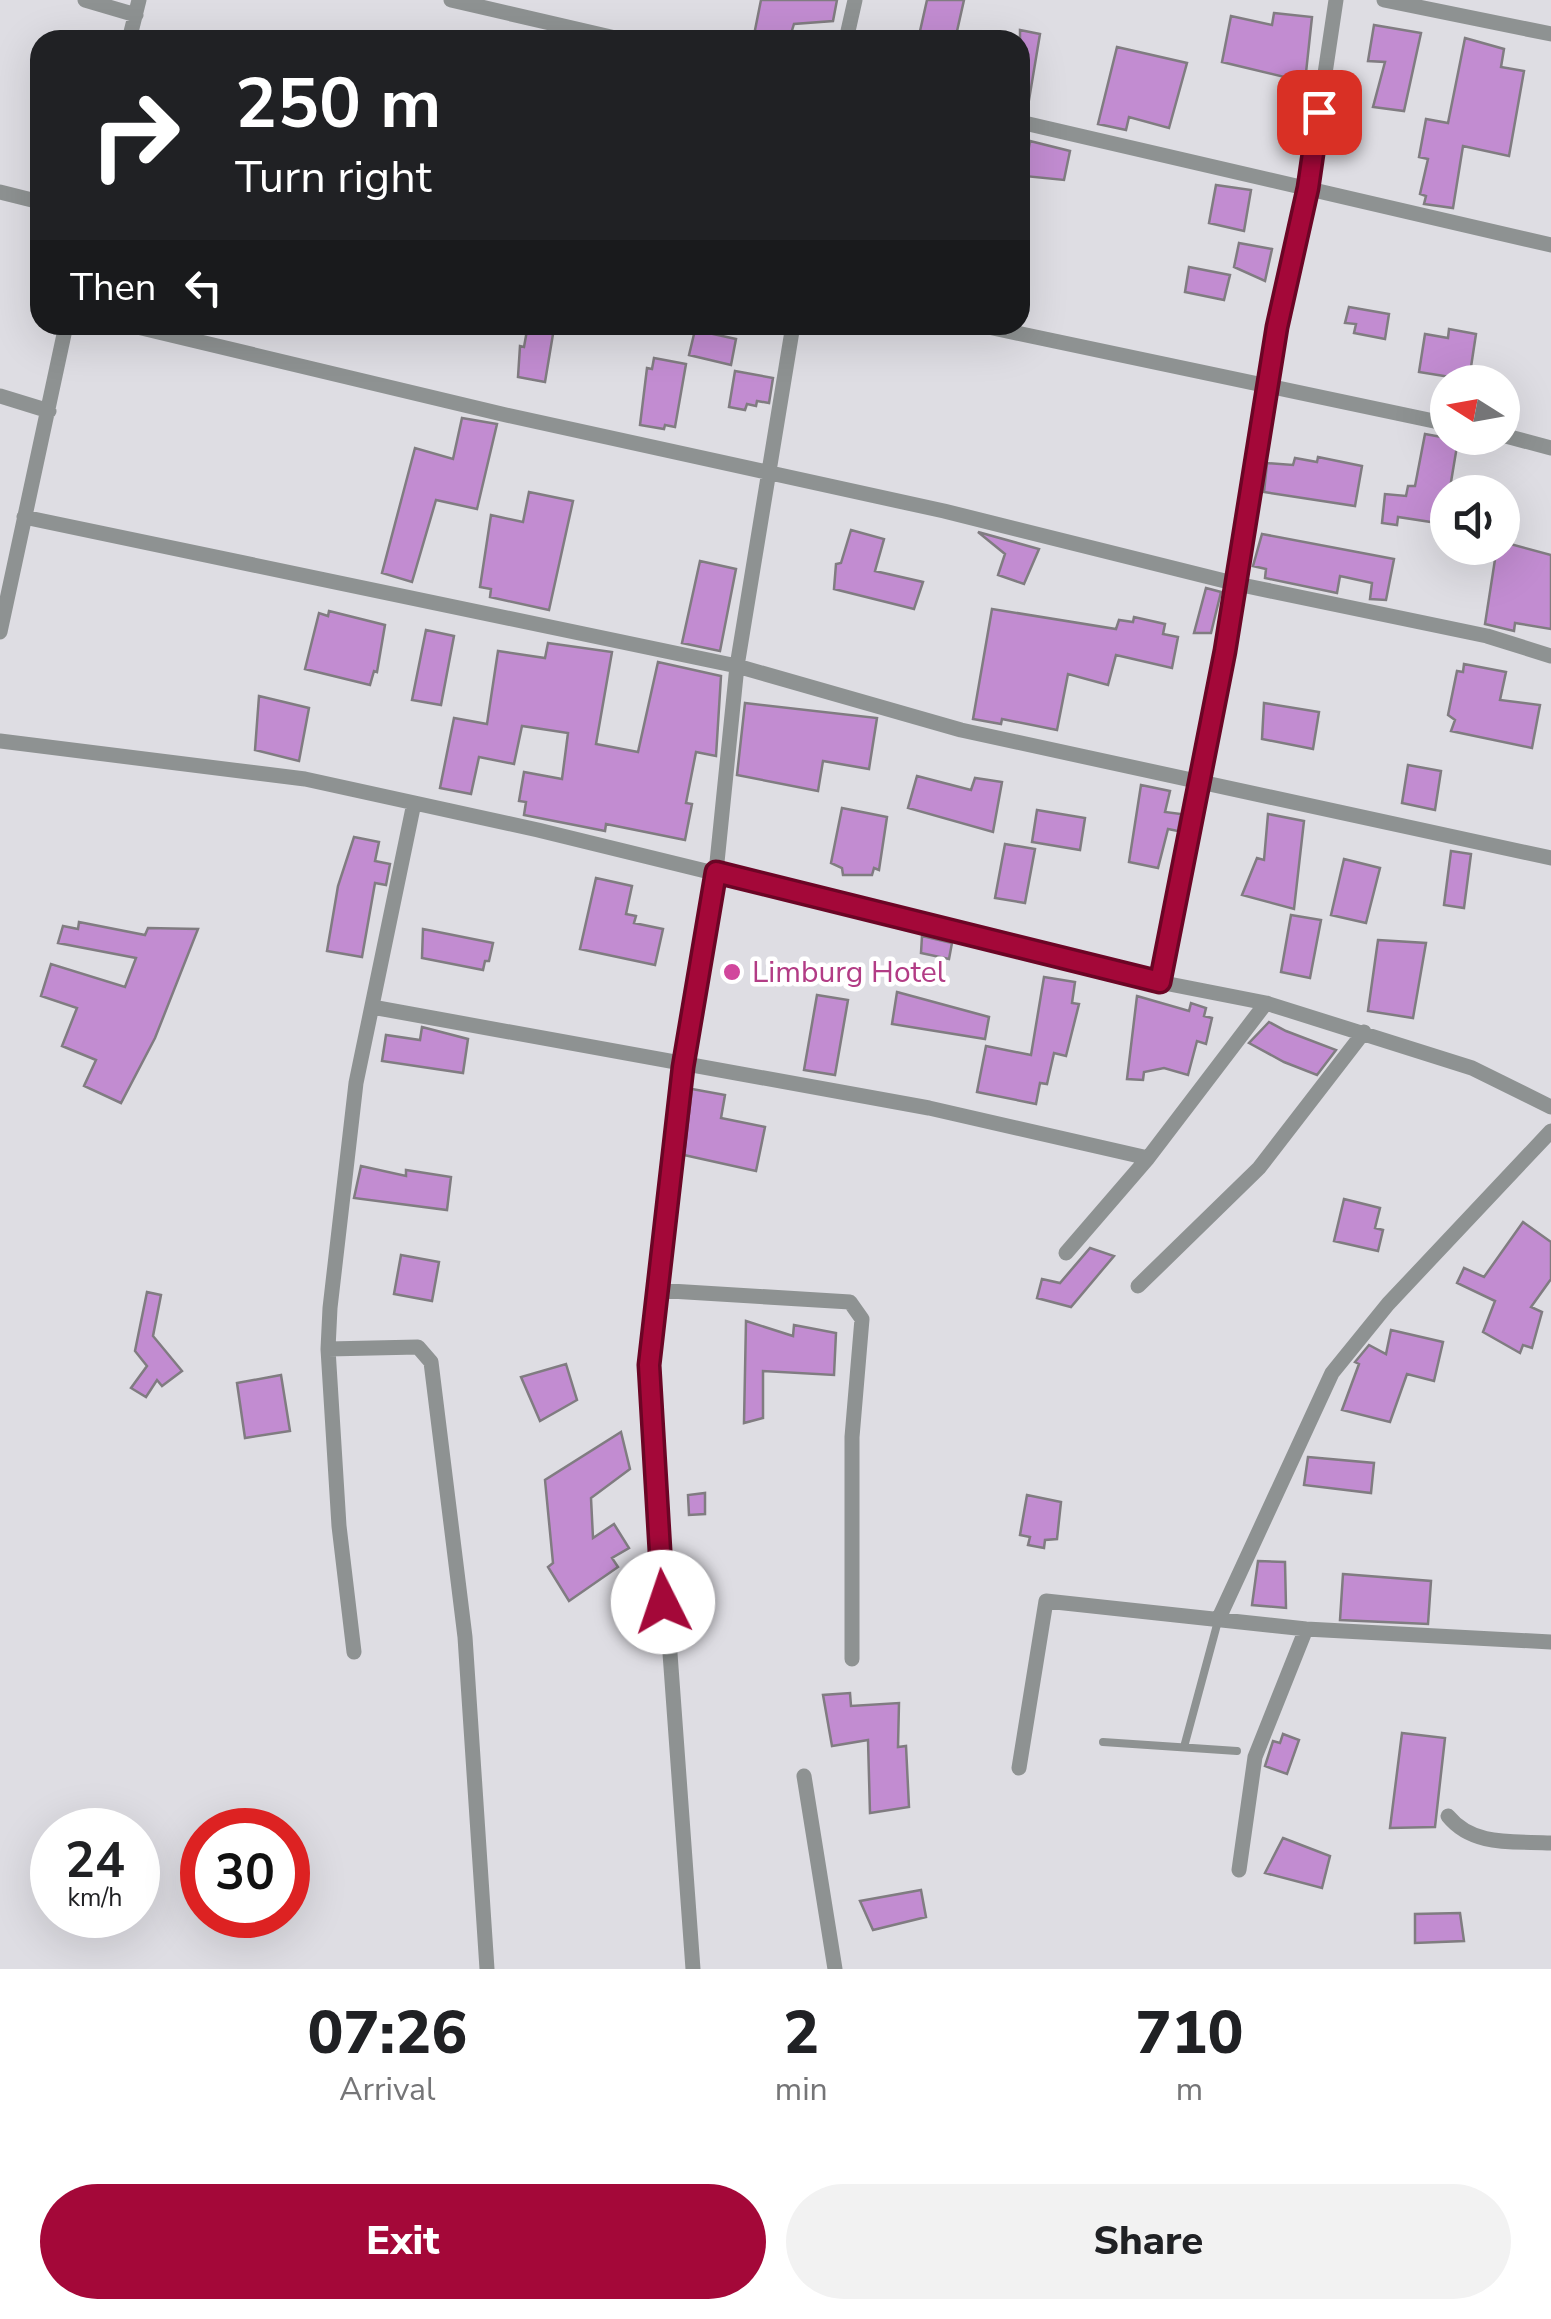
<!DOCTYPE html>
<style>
:root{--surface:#fff;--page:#f2f2f2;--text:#202124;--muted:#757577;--accent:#a40839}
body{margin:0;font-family:"Nunito Sans",sans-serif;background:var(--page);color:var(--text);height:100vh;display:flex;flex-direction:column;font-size:38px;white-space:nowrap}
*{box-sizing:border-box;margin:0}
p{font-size:32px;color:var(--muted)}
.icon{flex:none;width:55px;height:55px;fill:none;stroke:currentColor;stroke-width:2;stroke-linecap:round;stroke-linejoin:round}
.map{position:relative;height:1969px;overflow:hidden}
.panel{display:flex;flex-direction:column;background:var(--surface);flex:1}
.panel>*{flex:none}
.hud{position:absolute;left:30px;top:30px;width:1000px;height:305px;border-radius:30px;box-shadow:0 10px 40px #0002;background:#202124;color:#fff;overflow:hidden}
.needle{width:65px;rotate:281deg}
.tools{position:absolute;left:1430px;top:365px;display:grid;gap:20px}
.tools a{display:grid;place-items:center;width:90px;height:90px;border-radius:50%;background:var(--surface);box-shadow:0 10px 40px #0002;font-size:50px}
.speed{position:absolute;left:30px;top:1808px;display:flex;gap:20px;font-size:50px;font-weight:700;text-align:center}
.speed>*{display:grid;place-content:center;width:130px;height:130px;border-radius:50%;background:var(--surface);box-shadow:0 10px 40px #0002;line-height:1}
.speed small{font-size:25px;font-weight:400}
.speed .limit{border:15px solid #d22;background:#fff;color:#111}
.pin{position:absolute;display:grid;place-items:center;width:85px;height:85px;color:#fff;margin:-42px;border-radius:20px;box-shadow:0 5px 15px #0006}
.me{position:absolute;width:110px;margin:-55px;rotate:356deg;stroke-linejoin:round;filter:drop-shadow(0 0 8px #0008)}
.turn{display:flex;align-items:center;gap:35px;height:210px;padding:0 40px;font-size:45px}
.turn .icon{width:130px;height:130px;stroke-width:2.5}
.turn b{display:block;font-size:70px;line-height:85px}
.then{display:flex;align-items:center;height:95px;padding:0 40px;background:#0003;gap:20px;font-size:38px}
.eta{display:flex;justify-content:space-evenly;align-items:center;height:170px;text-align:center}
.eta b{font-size:60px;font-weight:800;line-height:70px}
.button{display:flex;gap:20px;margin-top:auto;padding:20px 40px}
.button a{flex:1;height:115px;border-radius:60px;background:var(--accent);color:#fff;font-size:40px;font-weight:800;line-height:115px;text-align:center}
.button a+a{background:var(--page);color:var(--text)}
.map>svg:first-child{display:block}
</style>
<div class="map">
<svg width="1551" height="1969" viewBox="0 0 1551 1969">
<rect width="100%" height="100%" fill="#dedde3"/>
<path fill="#c28cd1" stroke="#807c81" stroke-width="2.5" d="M761,0H837L833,21L794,24L789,40H753Z
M927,0H964L955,40H918Z
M1274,13L1312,17L1305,82L1222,62L1231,16L1272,25Z
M1374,25L1421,33L1404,111L1373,107L1385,62L1368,61Z
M1020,30L1040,34L1029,100L1020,99Z
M1465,38L1504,49L1501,67L1524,71L1509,156L1463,146L1453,208L1424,204L1426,196L1420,194L1428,159L1419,157L1426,119L1448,123Z
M1117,47L1187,63L1169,128L1129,117L1126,130L1098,124Z
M1030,141L1070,151L1064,180L1024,176Z
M1216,185L1251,190L1244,231L1209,223Z
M1239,243L1272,249L1265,281L1234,267Z
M1189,267L1230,275L1224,300L1185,292Z
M1349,307L1389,314L1385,339L1354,333L1356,324L1345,323Z
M528,325L554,328L545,382L518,377L520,346L524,347Z
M1449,329L1476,334L1469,380L1419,372L1425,334L1448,338Z
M695,330L736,339L731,365L689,355Z
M654,358L686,364L675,427L665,425L664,429L640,425L647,368L652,369Z
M735,371L773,378L769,403L757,401L756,406L747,404L745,410L729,407Z
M462,418L497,424L477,509L436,500L412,582L382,573L415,448L453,459Z
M1425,434L1458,440L1444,524L1398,517L1397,525L1382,523L1385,494L1406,496L1408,486H1415Z
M1318,457L1362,466L1355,506L1264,492L1267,463L1293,465L1295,458L1317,462Z
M529,492L573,501L549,610L490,597L491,589L480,587L491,515L523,522Z
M851,530L884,539L875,571L923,582L914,609L834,589L836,564L841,563Z
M978,532L1039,549L1024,584L998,575L1005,554Z
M1262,534L1394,559L1386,600L1370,599L1372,583L1340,576L1337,593L1265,578L1266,569L1253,566Z
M1503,542L1551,555V629L1515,623L1514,631L1485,624L1496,553L1501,554Z
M700,561L736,569L720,651L682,643Z
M1206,588L1221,592L1211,633H1194Z
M992,609L1116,629L1119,620L1133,622L1134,617L1165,624L1163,634L1178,637L1172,668L1116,655L1108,685L1068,674L1057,730L1002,719L1001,724L973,719Z
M329,611L385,625L377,672L374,671L370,685L305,669L319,613L328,616Z
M426,630L454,636L441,705L412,700Z
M548,643L612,652L596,744L638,752L658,662L721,676L716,756L696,752L686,803L692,804L685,840L606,824L605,831L524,815L526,802L519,801L524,772L562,779L568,733L522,726L514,764L479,757L471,794L440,788L454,718L487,724L498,651L545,658Z
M1464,664L1506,672L1500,700L1540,705L1532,748L1451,731L1455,720L1448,715L1457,671L1463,672Z
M259,696L309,708L299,761L255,750Z
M745,703L877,718L869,769L823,761L818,791L737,775Z
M1264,703L1319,712L1313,749L1262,739Z
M1408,765L1441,771L1435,810L1402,803Z
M917,776L971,790L975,778L1002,782L993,832L908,808Z
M1141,785L1170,791L1165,812L1181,814L1178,831L1168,829L1158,868L1129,862Z
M842,808L887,817L879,870L874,868L872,875H843L842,868L831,863Z
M1037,810L1085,818L1080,850L1032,842Z
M1268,814L1304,821L1294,909L1242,895L1257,858L1264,860Z
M354,837L379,842L375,861L390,864L386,885L375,883L362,957L327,951L338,886Z
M1005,844L1035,849L1025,903L995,898Z
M1451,851L1471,854L1464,908L1444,905Z
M1344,859L1380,868L1366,923L1331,915Z
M596,878L632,886L626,914L636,916L634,923L663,929L655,965L580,949Z
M1291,915L1321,920L1310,978L1281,972Z
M79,922L145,935L148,928L198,929L155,1038L121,1103L84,1086L96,1060L62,1046L77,1008L41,996L51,964L125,987L136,958L58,943L63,926L78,929Z
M423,929L493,943L489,961H485L483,970L422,958Z
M922,936L952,943L949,959L921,953Z
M1378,940L1426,943L1413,1018L1368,1011Z
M1044,977L1075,982L1072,1003L1079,1004L1066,1056L1054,1053L1047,1084L1040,1083L1036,1104L977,1092L986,1046L1031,1055Z
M897,992L989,1017L985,1039L892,1024Z
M817,995L848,1000L835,1075L804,1070Z
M1137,996L1189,1011L1191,1003L1206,1008L1204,1016L1212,1018L1206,1044L1197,1041L1188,1075L1164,1068L1144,1072L1143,1080L1127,1079Z
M1269,1022L1286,1031L1336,1050L1317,1075L1284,1062L1249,1043Z
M422,1027L468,1039L463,1073L382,1061L386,1035L420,1040Z
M692,1089L725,1095L721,1118L765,1127L756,1171L684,1155Z
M361,1166L406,1176V1170L451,1177L447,1210L354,1198Z
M1344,1199L1380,1208L1375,1228L1383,1230L1378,1251L1334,1241Z
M1523,1222L1551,1242V1279L1531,1307L1542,1312L1532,1348L1523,1345L1520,1353L1483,1332L1495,1301L1457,1283L1464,1268L1484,1277Z
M1090,1248L1114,1256L1071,1307L1037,1298L1042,1279L1060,1283Z
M401,1255L439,1262L432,1301L394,1294Z
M147,1292L161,1295L153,1336L182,1371L162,1386L157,1380L146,1397L131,1388L147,1366L135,1351Z
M746,1321L793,1336L794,1325L836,1333L834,1375L763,1371V1418L744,1423Z
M1391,1330L1443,1342L1434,1381L1407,1374L1390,1422L1342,1410L1359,1364L1355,1362L1369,1345L1386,1354Z
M566,1364L577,1400L540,1421L521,1377Z
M281,1375L290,1431L245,1438L237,1383Z
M621,1432L630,1469L591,1498L593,1538L614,1524L629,1548L612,1558L618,1567L569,1601L548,1567L553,1563L545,1480Z
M1308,1457L1374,1463L1371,1493L1304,1485Z
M705,1493V1514L689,1515L688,1495Z
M1027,1495L1061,1502L1057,1539L1045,1540L1044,1548L1028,1545L1030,1537L1020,1535Z
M1258,1561L1285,1562L1286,1608L1252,1605Z
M1343,1574L1431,1581L1428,1624L1340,1620Z
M850,1693L851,1706L899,1703L898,1747L906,1746L909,1807L870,1813L868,1740L832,1746L823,1695Z
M1402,1733L1445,1738L1435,1827L1390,1828Z
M1283,1734L1299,1740L1287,1774L1265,1766L1273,1741L1280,1743Z
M1283,1838L1330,1856L1322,1888L1265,1873Z
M921,1890L926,1917L873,1930L860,1901Z
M1460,1913L1464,1941L1415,1943V1914Z"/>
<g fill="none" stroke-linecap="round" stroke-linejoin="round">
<path stroke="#8e9292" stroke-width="8" d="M1103,1742L1237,1751
M1184,1747L1218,1621"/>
<path stroke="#8e9292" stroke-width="15" d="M85,0L136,15
M451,0L624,40
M1384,0L1551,34
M129,40L139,0
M846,40L855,0
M1020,122L1551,245
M0,192L40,202
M129,325L506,415L944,511L1237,584L1487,636L1551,656
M979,325L1448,424
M0,396L49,411
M1502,435L1551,448
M24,517L737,666L961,730L1551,858
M0,632L66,325
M0,741L305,779L538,830L1159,982L1266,1003L1472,1068L1551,1107
M1159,982L1225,651L1277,327L1308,187L1336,0
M372,1007L929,1108L1148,1158
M1066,1253L1148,1158L1266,1003
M1138,1286L1259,1168L1364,1032
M654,1290L850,1302L862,1319L852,1437V1659
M328,1349L418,1347L431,1362L465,1637L487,1969
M1218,1620L1332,1373L1388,1304L1551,1131
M354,1652L339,1526L328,1349L330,1308L356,1083L414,803
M1019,1768L1046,1601L1306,1629L1551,1642
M804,1776L835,1969
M1448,1816C1473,1847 1514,1841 1551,1843
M1239,1870L1255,1757L1306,1629
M693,1969L649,1365L683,1067L716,872L737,666L793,325"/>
</g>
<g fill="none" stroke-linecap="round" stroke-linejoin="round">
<g stroke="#6b0525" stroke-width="25">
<path id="route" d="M663,1602L649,1365L683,1067L716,872L1160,982L1225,651L1277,327L1308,188L1319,112"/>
</g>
<use href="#route" stroke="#a40839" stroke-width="18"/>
</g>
<circle fill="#d1479c" stroke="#fff" stroke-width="4" cx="732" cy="972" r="10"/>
<g text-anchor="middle" stroke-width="9" stroke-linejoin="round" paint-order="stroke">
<g font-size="30" fill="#b23c85" stroke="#fff" text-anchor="start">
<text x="752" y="982">Limburg Hotel</text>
</g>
</g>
</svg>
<div class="tools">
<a><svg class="needle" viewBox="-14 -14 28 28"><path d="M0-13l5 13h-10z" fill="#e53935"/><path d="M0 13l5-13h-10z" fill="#757577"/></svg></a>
<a><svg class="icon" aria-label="sound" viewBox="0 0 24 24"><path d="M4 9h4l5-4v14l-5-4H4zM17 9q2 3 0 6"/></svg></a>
</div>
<div class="speed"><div>24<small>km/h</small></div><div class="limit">30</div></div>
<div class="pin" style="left:1319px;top:112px;background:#d93025"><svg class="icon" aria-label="arrive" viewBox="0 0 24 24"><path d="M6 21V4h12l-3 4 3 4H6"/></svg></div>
<svg class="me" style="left:663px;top:1602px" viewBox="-20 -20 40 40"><circle r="19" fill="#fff"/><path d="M0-13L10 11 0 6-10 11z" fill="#a40839"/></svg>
<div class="hud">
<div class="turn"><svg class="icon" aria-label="right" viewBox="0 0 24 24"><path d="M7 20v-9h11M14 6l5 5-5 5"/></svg><div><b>250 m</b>Turn right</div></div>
<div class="then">Then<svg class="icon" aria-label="left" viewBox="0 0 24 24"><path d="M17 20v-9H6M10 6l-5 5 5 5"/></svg></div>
</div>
</div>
<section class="panel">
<div class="eta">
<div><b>07:26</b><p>Arrival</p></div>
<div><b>2</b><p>min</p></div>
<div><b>710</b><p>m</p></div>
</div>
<div class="button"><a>Exit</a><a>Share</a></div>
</section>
